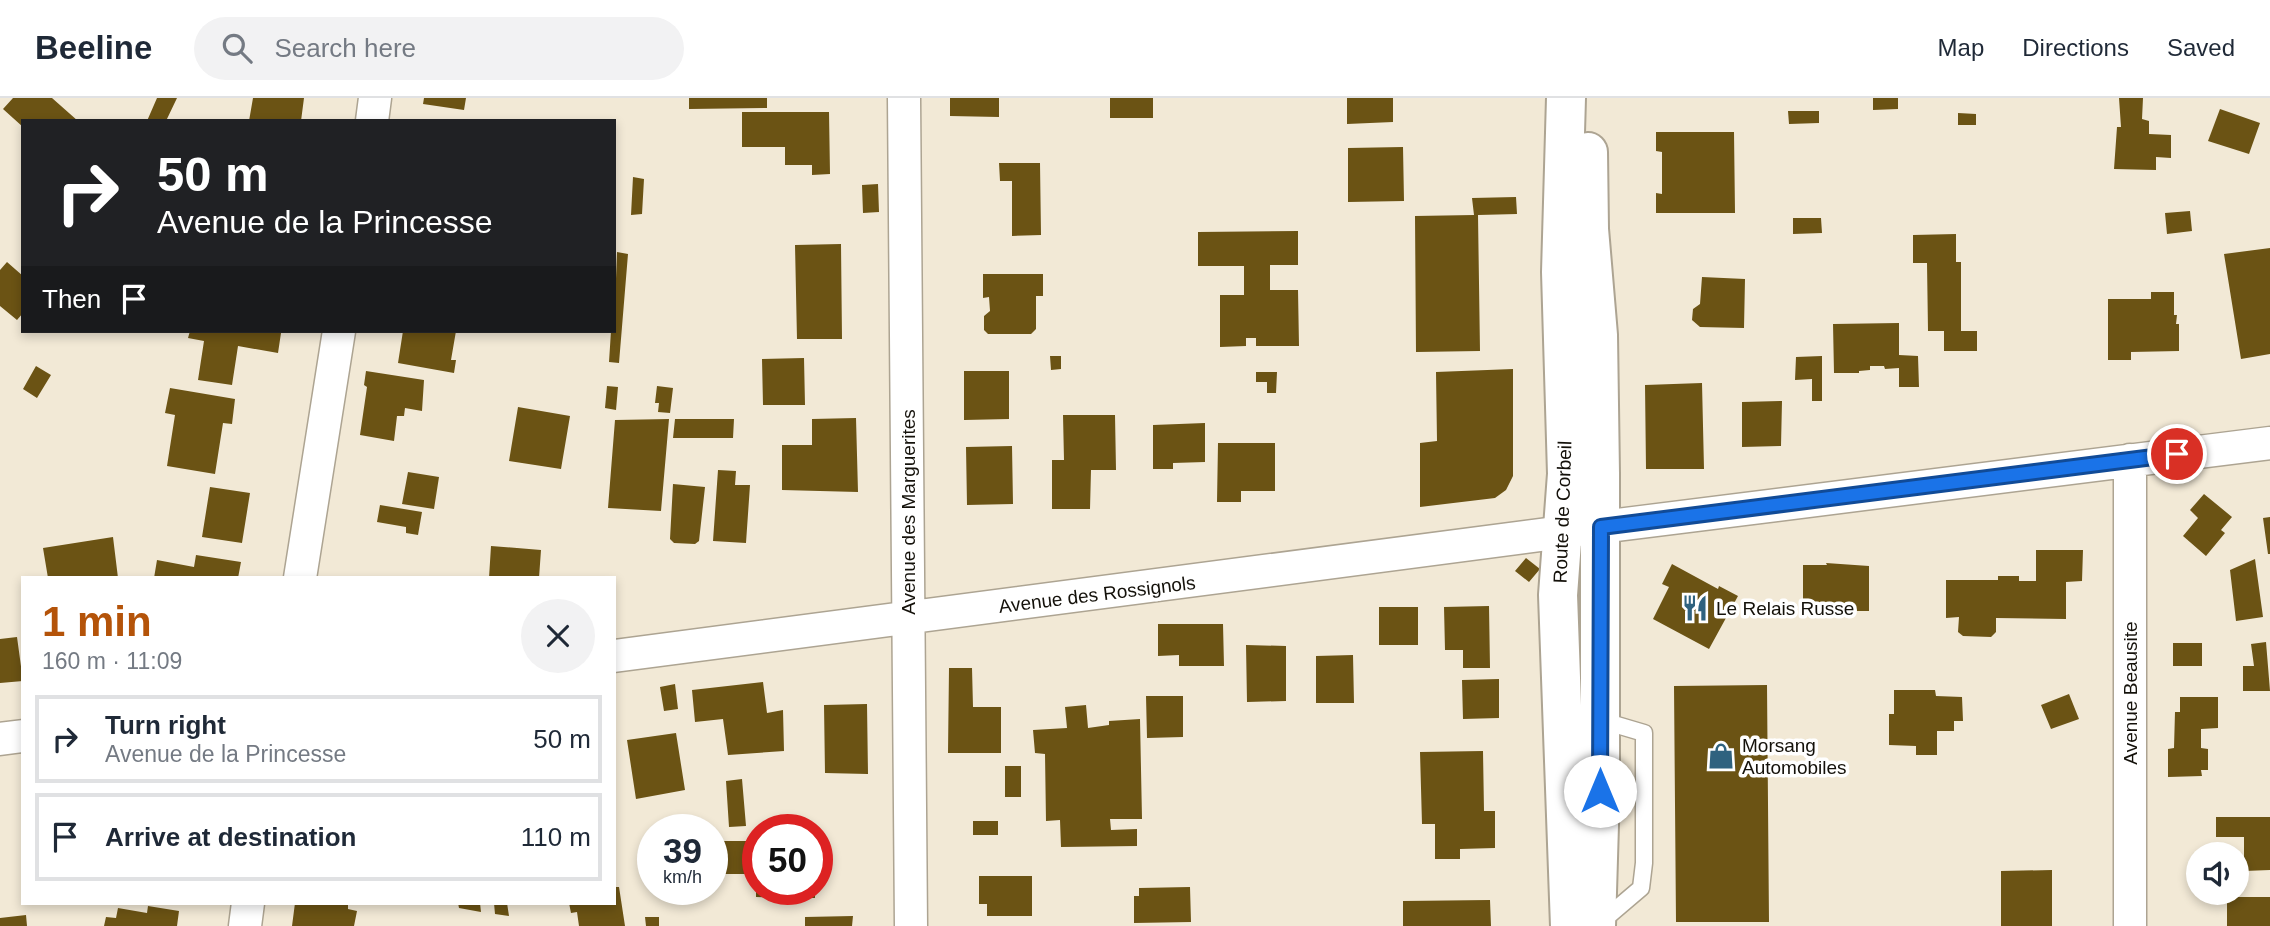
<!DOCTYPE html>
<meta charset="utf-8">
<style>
:root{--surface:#fff;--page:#f2f2f3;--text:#1f2937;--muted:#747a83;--line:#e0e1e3;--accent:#b45309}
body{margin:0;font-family:Arial,sans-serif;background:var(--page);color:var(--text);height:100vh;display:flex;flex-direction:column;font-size:26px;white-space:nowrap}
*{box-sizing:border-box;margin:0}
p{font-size:23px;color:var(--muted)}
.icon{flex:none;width:38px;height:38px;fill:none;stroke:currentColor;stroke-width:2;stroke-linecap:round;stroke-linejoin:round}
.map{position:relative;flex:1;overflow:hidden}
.details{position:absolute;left:21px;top:478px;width:595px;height:329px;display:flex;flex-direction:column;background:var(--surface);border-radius:0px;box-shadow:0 4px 10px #0003}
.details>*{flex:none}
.banner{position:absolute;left:21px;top:21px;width:595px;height:214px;border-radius:0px;box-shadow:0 4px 10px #0003;background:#202124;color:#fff;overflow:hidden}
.fabs{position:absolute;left:2186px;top:744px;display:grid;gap:14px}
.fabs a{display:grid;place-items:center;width:63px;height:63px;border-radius:50%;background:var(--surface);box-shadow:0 4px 10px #0003;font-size:35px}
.speed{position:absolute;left:637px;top:716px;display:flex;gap:14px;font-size:35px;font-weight:700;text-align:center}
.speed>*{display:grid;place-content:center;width:91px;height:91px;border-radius:50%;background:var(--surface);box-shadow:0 4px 10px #0003;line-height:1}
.speed small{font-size:18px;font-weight:400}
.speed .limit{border:10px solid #d22;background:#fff;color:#111}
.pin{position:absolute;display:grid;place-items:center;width:60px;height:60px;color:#fff;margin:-30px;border:4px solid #fff;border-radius:50%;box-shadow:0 2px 7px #0007}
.me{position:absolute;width:77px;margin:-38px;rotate:0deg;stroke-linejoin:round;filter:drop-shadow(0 0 5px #0008)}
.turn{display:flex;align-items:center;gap:24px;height:147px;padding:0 21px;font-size:32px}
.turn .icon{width:91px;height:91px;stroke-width:2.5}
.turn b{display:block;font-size:49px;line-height:60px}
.then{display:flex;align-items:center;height:66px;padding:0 21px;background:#0003;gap:14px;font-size:26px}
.round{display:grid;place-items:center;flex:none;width:74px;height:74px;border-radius:37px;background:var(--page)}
.headline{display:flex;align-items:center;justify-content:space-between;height:119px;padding:0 21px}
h1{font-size:42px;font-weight:600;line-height:52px;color:var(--accent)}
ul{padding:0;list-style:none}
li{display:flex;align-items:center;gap:21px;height:88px;margin:0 14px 10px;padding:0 7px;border:4px solid var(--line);border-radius:0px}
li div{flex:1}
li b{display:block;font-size:26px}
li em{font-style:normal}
header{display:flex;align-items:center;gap:42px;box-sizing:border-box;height:98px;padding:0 35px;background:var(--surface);border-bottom:2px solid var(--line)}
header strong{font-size:33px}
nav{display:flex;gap:38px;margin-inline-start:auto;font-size:24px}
.search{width:490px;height:63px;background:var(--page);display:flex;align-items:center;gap:18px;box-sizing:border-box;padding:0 24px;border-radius:38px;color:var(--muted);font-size:26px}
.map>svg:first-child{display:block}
</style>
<header>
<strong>Beeline</strong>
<div class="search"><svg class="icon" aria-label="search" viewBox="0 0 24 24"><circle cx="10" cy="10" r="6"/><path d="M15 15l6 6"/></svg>Search here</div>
<nav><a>Map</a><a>Directions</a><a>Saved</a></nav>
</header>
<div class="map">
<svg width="2270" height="828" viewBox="0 0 2270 828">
<rect width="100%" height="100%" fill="#f2e9d6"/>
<path fill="#6b5314" d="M13,0H52L78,23H23V29L3,11Z
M157,0H177L166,23H147Z
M253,0H304L301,23H249Z
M424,0H466L464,12L423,6Z
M689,0H767V10L689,11Z
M950,0H999V19L950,18Z
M1110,0H1153V20H1110Z
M1347,0H1393V24L1347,26Z
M1873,0H1898V11L1873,12Z
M2119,0H2143L2142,21L2149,23V36L2171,37V60L2156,59V72L2114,71L2117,29H2121Z
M2220,11L2260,25L2249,56L2208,43Z
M1788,13H1819V25L1789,26Z
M742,14H829L830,76L812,77V67H785V49H742Z
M1958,15L1976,16V27H1958Z
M1656,34H1734L1735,115H1656V95L1662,96V54L1656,53Z
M1403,49L1404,103L1348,104V50Z
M999,65H1040L1041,137L1012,138V83H1000Z
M633,79L644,81L642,116L631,117Z
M878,86L879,114L863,115L862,87Z
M1516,99L1517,116L1478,117L1480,253L1416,254L1415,118L1474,117L1472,100Z
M2190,113L2192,133L2167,136L2165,115Z
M1793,120H1821L1822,135L1793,136Z
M1298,133V167H1270V192H1298L1299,248H1256V240H1246V248L1220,249V197H1244V168H1198V134Z
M1956,136V164H1961V233H1977V253H1944V233H1928L1927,165H1913V137Z
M841,146L842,241H797L795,147Z
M2270,150V256L2241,261L2224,156Z
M617,154L628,156L619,265L609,264L611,233H614Z
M7,164L23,178V215L17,222L0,208V172Z
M983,176H1043V198H1036V231L1031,236H988L984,232V218L990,213L989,199L983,200Z
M1702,179L1745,181L1744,230L1700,229L1692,222L1693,211L1700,206Z
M2151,194H2174V217H2177L2176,226H2179V253L2131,254V262H2108V201H2151Z
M1899,225V257L1918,258L1919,289H1899V270L1885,271L1884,268H1870V272L1859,273V275H1834L1833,226Z
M190,233H269L281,235L278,255L238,248L232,287L198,282L204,243L188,240Z
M403,233H456L451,262H456L454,275L398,265Z
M1050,258H1061V271L1051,272Z
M1822,258V303H1812V281L1795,282L1796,259Z
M804,260L805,307H763L762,261Z
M36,268L51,277L37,300L23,291Z
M1513,271V378L1506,392L1495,400L1420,409V345L1437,343L1436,274Z
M366,273L424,282L422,313L405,310L404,318H397L394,343L360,337L367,289L364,287Z
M964,273H1009V321L964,322Z
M1256,274H1277L1276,295H1267V284H1256Z
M1702,285L1704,371H1646L1645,287Z
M607,288L618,289L616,312L605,310Z
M657,288L673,290L670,315L658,314L659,305H655Z
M170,290L235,301L232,326L223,325L215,376L167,368L175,317L165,315Z
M1782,303L1781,348L1742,349V304Z
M518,309L570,318L561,371L509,363Z
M1063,317H1115L1116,372H1091L1090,411H1052V362H1064Z
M856,320L858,394L782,392V347H812V321Z
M669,321L661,413L608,410L615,322Z
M675,321H734L733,340H673Z
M1205,325V364L1173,365V371H1153V327Z
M1218,345H1275V393H1241V404H1217Z
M1012,348L1013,406L967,407L966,349Z
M718,372L736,373L735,387H750L746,445L713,443Z
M408,374L439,379L434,411L402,406Z
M673,386L705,389L699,443L695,446L674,445L670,441Z
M210,389L250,395L242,445L202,439Z
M2204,396L2232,419L2221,432L2225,435L2206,458L2183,438L2198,420L2190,412Z
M380,407L422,414L418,437L406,435V429L377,424Z
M2270,419V456H2268L2263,420Z
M113,439L118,480H48L43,450Z
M491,448L541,452L539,480H489Z
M2036,452H2083L2082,483L2066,484V521L1996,520V534L1991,539L1963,538L1958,534L1959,519L1946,520V482H1998V478H2019V483H2036Z
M196,457L241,464L238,480H154L157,462L194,469Z
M1526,460L1540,471L1529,484L1515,473Z
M2255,461L2263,519L2236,523L2230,472Z
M1826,465L1869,468V513H1849L1844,517H1828L1823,513H1803V467H1827Z
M1672,466L1718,491L1719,488L1738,498L1709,551L1653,521L1669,489L1662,486Z
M1489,508L1490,570H1463V552H1445L1444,509Z
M1379,509H1418V547H1379Z
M1158,526H1223L1224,568H1179V557L1158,558Z
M17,539L23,583L0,585V541Z
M2266,544L2270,593H2243V568H2254L2251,546Z
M2173,545H2202V568H2173Z
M1246,547L1286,548V603L1247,604Z
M1353,557L1354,605H1316V558Z
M949,570H972L973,609H1001V655H948Z
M1499,581V620L1463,621L1462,582Z
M763,584L767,615L783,612L784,653L728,657L723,621L695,624L692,592Z
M675,586L678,611L664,613L660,589Z
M1767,587L1769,824H1676L1674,588Z
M1894,592H1935L1936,598L1962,599L1963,623H1954V633H1937V657H1916V648L1889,647V616H1894Z
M2069,596L2079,621L2051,631L2041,607Z
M1146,598H1183V639L1147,640Z
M2180,599H2218V630L2201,631V650L2208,651V672H2201L2202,678L2168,679V651L2174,650L2175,614H2180Z
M867,606L868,676L825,675L824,607Z
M1086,607L1088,630L1109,627V623L1140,621L1142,721H1110L1111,732L1137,731V748L1061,749L1060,722L1046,723L1045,656L1035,655L1033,632L1067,630L1065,609Z
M676,635L685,692L636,701L627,642Z
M1483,653L1484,713H1495V750L1460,751V761H1435V726H1422L1420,654Z
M1005,668H1021V699H1005Z
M742,681L746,728L729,729L726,683Z
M2216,719H2270V772L2244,773V739H2216Z
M973,723H998V737H973Z
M716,743H758V776H716Z
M2052,772V828H2001V773Z
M979,778H1032V818H987V806H979Z
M614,789H619L625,828H579L577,814L571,815L569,805H614Z
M1190,789L1191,824L1134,825V798H1139V790Z
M756,791H815V800L756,799Z
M2227,799H2270V828H2227Z
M1490,802L1491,828H1403V803Z
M295,805L348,807V811L357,813L354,828H292Z
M458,805H480L481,814L459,810Z
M494,805H507L509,818L495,816Z
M148,808L179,813L177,828H104L106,819L116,820L118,810L147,815Z
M26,817L27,828H0V820Z
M853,818L852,828H805V819Z
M645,819H659V828H646Z"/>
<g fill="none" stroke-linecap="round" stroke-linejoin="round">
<g stroke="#ada492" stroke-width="19">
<path id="service" d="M1600,622L1644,635V765L1641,790L1601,824"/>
</g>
<g stroke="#ada492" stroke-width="35">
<path id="minor" d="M904,0L911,828
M372,23L375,0
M300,480L339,233
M614,558L1601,429L2270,345
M0,641L23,638
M245,828L248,805
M2130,828V362"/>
</g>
<g stroke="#ada492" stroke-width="42">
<path id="secondary" d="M1566,0L1561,174L1567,376L1558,497L1570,828
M1588,54L1589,131L1598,237L1600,376V693L1596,828"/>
</g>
<use href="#service" stroke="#fff" stroke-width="16"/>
<use href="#minor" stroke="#fff" stroke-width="32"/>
<use href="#secondary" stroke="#fff" stroke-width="38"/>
</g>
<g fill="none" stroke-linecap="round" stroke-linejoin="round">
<g stroke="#114b97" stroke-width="18">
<path id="route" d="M1600,693L1601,429L2177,356"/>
</g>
<use href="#route" stroke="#1a73e8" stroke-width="12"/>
</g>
<defs>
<g id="restaurant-bare" transform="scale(2.1)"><path d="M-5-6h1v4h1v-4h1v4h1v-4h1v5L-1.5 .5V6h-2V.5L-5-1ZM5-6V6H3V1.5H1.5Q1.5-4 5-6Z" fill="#2f627f" stroke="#fff" stroke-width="2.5" paint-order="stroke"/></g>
<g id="shop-bare" transform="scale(2.1)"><path d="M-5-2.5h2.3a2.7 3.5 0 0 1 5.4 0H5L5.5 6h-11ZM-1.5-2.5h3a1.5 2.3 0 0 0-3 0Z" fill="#2f627f" stroke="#fff" stroke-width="2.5" paint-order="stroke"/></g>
</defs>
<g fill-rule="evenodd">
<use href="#restaurant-bare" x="1695" y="510"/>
<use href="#shop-bare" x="1721" y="658"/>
</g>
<g text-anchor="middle" stroke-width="7" stroke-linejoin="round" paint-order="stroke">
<g font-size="19" fill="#14110a" stroke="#fff">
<text transform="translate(908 414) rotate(-90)" y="7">Avenue des Marguerites</text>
<text transform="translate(1562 414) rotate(-88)" y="7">Route de Corbeil</text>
<text transform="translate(1097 496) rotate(-7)" y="7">Avenue des Rossignols</text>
<text transform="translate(2130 595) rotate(-90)" y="7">Avenue Beausite</text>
</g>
<g font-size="19" fill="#14110a" stroke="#fff" text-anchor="start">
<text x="1716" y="517">Le Relais Russe</text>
<text x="1742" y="654">Morsang<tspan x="1742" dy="22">Automobiles</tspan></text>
</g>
</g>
</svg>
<div class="fabs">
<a><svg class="icon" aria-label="sound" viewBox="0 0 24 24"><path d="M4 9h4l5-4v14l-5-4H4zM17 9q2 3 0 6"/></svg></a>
</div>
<div class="speed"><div>39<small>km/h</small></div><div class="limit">50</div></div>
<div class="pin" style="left:2177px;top:356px;background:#d93025"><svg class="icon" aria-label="arrive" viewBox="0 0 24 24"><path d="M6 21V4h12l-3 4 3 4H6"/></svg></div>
<svg class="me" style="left:1600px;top:693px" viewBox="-20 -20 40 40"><circle r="19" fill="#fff"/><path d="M0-13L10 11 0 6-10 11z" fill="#1a73e8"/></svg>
<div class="banner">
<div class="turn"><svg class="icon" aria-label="right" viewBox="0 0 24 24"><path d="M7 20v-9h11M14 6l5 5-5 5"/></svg><div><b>50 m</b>Avenue de la Princesse</div></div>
<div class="then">Then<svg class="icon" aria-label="arrive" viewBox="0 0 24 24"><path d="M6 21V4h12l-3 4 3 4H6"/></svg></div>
</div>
<section class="details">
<div class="headline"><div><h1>1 min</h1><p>160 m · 11:09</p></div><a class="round"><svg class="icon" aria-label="close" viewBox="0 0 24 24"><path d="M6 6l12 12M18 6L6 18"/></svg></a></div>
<ul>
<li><svg class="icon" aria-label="right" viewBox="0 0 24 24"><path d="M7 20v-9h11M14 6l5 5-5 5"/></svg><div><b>Turn right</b><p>Avenue de la Princesse</p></div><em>50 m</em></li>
<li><svg class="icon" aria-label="arrive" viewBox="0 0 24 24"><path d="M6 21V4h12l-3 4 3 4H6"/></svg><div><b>Arrive at destination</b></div><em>110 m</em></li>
</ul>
</section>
</div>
